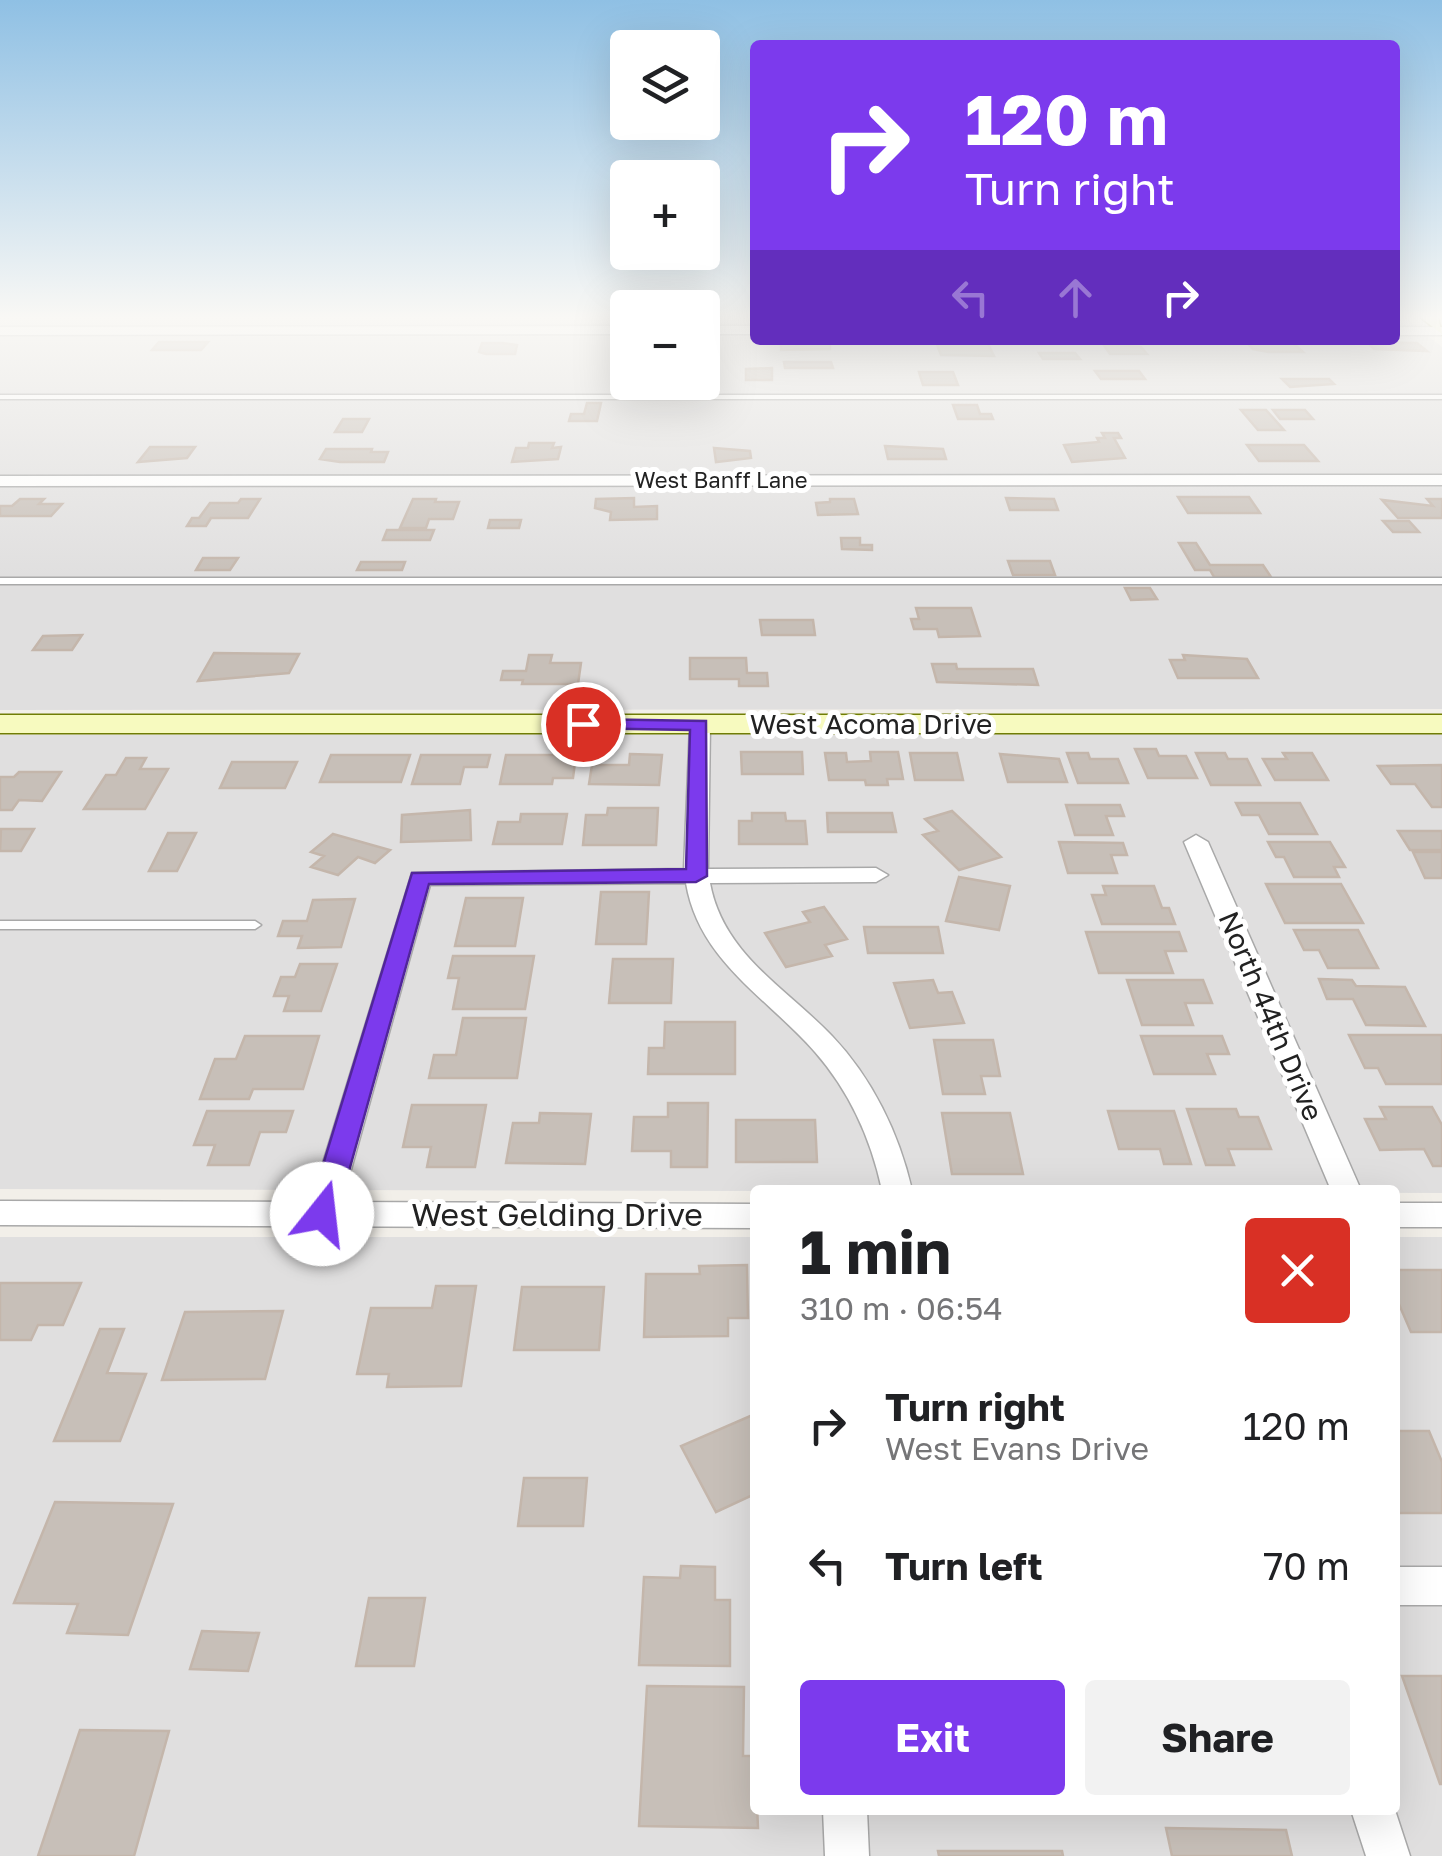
<!DOCTYPE html>
<meta charset="utf-8">
<style>
:root{--surface:#fff;--page:#f2f2f2;--text:#202124;--muted:#757577;--accent:#7c3aed}
body{margin:0;font-family:"Golos Text",sans-serif;background:var(--page);color:var(--text);height:100vh;display:flex;flex-direction:column;font-size:38px;white-space:nowrap}
*{box-sizing:border-box;margin:0}
p{font-size:32px;color:var(--muted)}
.icon{flex:none;width:55px;height:55px;fill:none;stroke:currentColor;stroke-width:2;stroke-linecap:round;stroke-linejoin:round}
.map{position:relative;flex:1;overflow:hidden}
.details{position:absolute;left:750px;top:1185px;width:650px;height:630px;display:flex;flex-direction:column;background:var(--surface);border-radius:10px;box-shadow:0 10px 40px #0002}
.details>*{flex:none}
.top-card{position:absolute;left:750px;top:40px;width:650px;height:305px;border-radius:10px;box-shadow:0 10px 40px #0002;background:#7c3aed;color:#fff;overflow:hidden}
.buttons{position:absolute;left:610px;top:30px;display:grid;gap:20px}
.buttons a{display:grid;place-items:center;width:110px;height:110px;border-radius:10px;background:var(--surface);box-shadow:0 10px 40px #0002;font-size:50px}
.pin{position:absolute;display:grid;place-items:center;width:85px;height:85px;color:#fff;margin:-42px;border:5px solid #fff;border-radius:50%;box-shadow:0 2px 10px #0007}
.me{position:absolute;width:110px;margin:-55px;rotate:16deg;stroke-linejoin:round;filter:drop-shadow(0 0 8px #0008)}
.turn{display:flex;align-items:center;gap:35px;height:210px;padding:0 50px;font-size:45px}
.turn .icon{width:130px;height:130px;stroke-width:2.5}
.turn b{display:block;font-size:70px;line-height:85px}
.lanes{display:flex;align-items:center;height:95px;padding:0 50px;background:#0003;justify-content:center;gap:50px;direction:ltr}
.lanes .off{opacity:.35}
.round{display:grid;place-items:center;flex:none;width:105px;height:105px;border-radius:10px;background:var(--page)}
.overview{display:flex;align-items:center;justify-content:space-between;height:170px;padding:0 50px}
h1{font-size:60px;font-weight:700;line-height:75px}
.action{display:flex;gap:20px;margin-top:auto;padding:20px 50px}
.action a{flex:1;height:115px;border-radius:10px;background:var(--accent);color:#fff;font-size:40px;font-weight:700;line-height:115px;text-align:center}
.action a+a{background:var(--page);color:var(--text)}
ul{padding:0;list-style:none}
li{display:flex;align-items:center;gap:30px;height:140px;padding:0 50px}
li div{flex:1}
li b{display:block;font-size:38px}
li em{font-style:normal}
.map>svg:first-child{display:block}
</style>
<div class="map">
<svg width="1442" height="1856" viewBox="0 0 1442 1856">
<rect width="100%" height="100%" fill="#f2efe9"/>
<path fill="#e0dfdf" d="M0,317H627L628,382H702L703,317H755V340H1395V317H1405L1442,347V709L0,710Z
M1442,733V1193L0,1189V735Z
M0,1237H755V1810H1395V1237H1442V1856H0Z"/>
<path fill="#c7bfb8" stroke="#c4b6ab" stroke-width="2.5" d="M1275,341L1293,343L1303,352H1268L1253,349L1247,343Z
M159,342H208L201,350H152Z
M936,342H987L994,356L941,355Z
M1367,342L1417,343L1427,351L1374,349Z
M482,343H502L517,345L515,354H486L479,352Z
M781,343H830V349L781,350Z
M1103,344L1141,347L1147,354H1110Z
M1039,353H1075L1080,359H1043Z
M784,362H831L833,368H785Z
M772,368V380H746V369Z
M1095,371H1139L1145,379H1101Z
M919,372H953L958,385H923Z
M1282,379H1329L1334,384L1290,387Z
M643,386H682L681,392H642Z
M587,403H601L597,421H569L571,414H584Z
M953,405H977L980,414H991L993,419H958Z
M1241,410H1266L1284,430H1258Z
M1273,410H1305L1313,419H1280Z
M343,419H369L362,432H335Z
M1102,433H1118L1121,438H1114L1125,458L1072,462L1064,445L1099,442L1097,438H1105Z
M529,443H554L552,448L561,447L558,459L512,462L516,448H528Z
M1247,445H1304L1318,461H1259Z
M885,446L943,449L946,459H888Z
M150,447H195L187,458L138,462Z
M714,448L750,451L751,458L716,462Z
M326,449H372L371,452H388L384,462H340L320,459Z
M1178,497H1249L1260,513H1188Z
M634,498V507L657,506V519L610,520L611,512L595,508L596,499Z
M1006,498L1054,499L1058,510H1010Z
M20,499H44L39,504H62L51,516H0V506H12Z
M241,499H260L248,518H211L206,526H187L192,518H199L210,503H238Z
M413,499H436L435,502H459L453,519H429L426,528H400Z
M830,499H854L858,514L818,515L816,503L830,502Z
M1427,499H1442V518H1398L1382,500L1433,506Z
M490,520H521L519,528H488Z
M1383,521H1409L1419,532H1393Z
M387,530H434L430,540H383Z
M841,538H860V545H872V550L842,549Z
M1179,543H1196L1210,565H1263L1271,577H1214L1210,570H1195Z
M203,558H238L230,570H196Z
M1008,561H1050L1055,575H1013Z
M361,562H405L402,570H357Z
M1125,588H1150L1157,599L1131,600Z
M916,608H971L980,636L939,637L937,629H914L911,619H919Z
M760,620H813L815,635H762Z
M82,635L72,650H33L43,636Z
M214,653L299,654L289,673L198,681Z
M529,655H552L550,663H581L578,684H522L523,680H501L503,671H526Z
M1183,655L1247,659L1258,678H1178L1170,660H1185Z
M690,658H746L747,673H767L768,686H739V679H690Z
M932,664H956L957,669H1033L1038,685L937,682Z
M1135,749H1156L1159,756H1186L1197,778H1148Z
M741,752H802L803,774H742Z
M870,752H898L903,779H887L888,785H866L865,780H829L825,753H846L847,762L871,761Z
M910,753H957L963,780H915Z
M1067,753H1088L1090,759H1118L1128,783H1078Z
M1196,753H1225L1228,759H1247L1260,785H1211Z
M1283,753H1312L1328,780H1275L1263,759H1287Z
M630,754L662,755L659,785L589,784L592,765H629Z
M1000,754L1059,759L1067,782H1008Z
M331,755H410L401,782H320Z
M421,755H490L487,767H464L460,784H412Z
M506,755H576L573,778H553L552,784H500Z
M126,758H146L140,769H168L145,809H84L106,775H116Z
M232,762H297L285,788H220Z
M1442,765V807H1432L1415,784H1391L1378,766Z
M19,772H61L42,801L19,800L12,810H0V777H14Z
M1236,803H1300L1317,834H1269L1259,815H1242Z
M1066,805H1120L1124,816H1106L1113,835H1075Z
M608,808H658L656,845H583L586,815H607Z
M470,810L471,840L401,842L402,815Z
M952,811L1001,857L959,870L923,835L938,831L925,819Z
M752,813H785L786,821H805L807,844H739V821H752Z
M827,813H892L896,832H828Z
M521,814H567L562,844H493L498,822H520Z
M1,829H34L21,851H0Z
M1398,831H1442V850H1410Z
M168,833H196L177,871H149Z
M333,834L390,850L375,863L358,857L338,875L311,867L324,856L311,852Z
M1059,842L1123,843L1127,855H1111L1117,873H1068Z
M1268,842H1330L1345,867H1334L1339,877H1294L1284,857H1276Z
M1413,852H1442V878H1425Z
M959,877L1010,886L999,930L946,921Z
M1266,884H1341L1363,923H1285Z
M1103,886H1154L1162,908H1169L1175,924H1102L1092,895H1106Z
M601,892H649L646,944H596Z
M466,898H523L515,946H455Z
M355,899L341,947L298,948L302,936H278L283,921H307L313,900Z
M824,907L847,939L825,945L832,956L786,967L765,933L810,922L803,912Z
M864,927H938L943,953H868Z
M1294,930H1358L1378,968H1328L1319,950H1304Z
M1086,932H1179L1186,951H1165L1173,973H1099Z
M453,956H534L525,1009H453L459,978H448Z
M613,959H673L671,1003H609Z
M300,964H337L321,1011H284L289,996H274L281,977H295Z
M1319,979L1352,980L1356,986L1405,987L1425,1026L1366,1025L1353,999H1327Z
M933,980L938,993L952,992L964,1023L910,1028L894,983Z
M1127,980H1203L1212,1003H1185L1193,1025H1142Z
M463,1018H526L517,1078H429L434,1055H456Z
M665,1022H735V1074H648L649,1048H664Z
M1349,1035H1442V1084H1386L1378,1068H1365Z
M245,1036H319L303,1089H253L249,1099H200L215,1059H236Z
M1141,1036H1222L1229,1054H1207L1215,1074H1154Z
M934,1040H993L1000,1076H981L985,1094H943Z
M668,1103H708L707,1167H671V1151H632L634,1117H668Z
M412,1105H486L475,1167H427L431,1147H403Z
M1380,1107H1432L1442,1125V1166H1433L1424,1149L1380,1150L1365,1119H1386Z
M1187,1109H1236L1239,1117H1258L1271,1149H1228L1234,1165H1206Z
M207,1111H293L286,1132H260L249,1165H208L215,1145H194Z
M1108,1111H1174L1191,1164H1164L1160,1149H1119Z
M540,1113L591,1114L585,1164L506,1163L513,1123H539Z
M942,1113H1010L1023,1174H952Z
M736,1120H815L817,1162H736Z
M747,1265L748,1318H728V1336L644,1337L646,1274H700L699,1266Z
M1395,1270H1442V1332H1411L1395,1295Z
M0,1283H81L63,1325H38L31,1340H0Z
M436,1286H476L461,1386L387,1387L389,1374H357L371,1308H432Z
M522,1287H604L599,1350H514Z
M283,1311L265,1379L162,1380L185,1312Z
M100,1329H124L107,1373L146,1374L120,1441H54Z
M755,1414V1494L716,1512L681,1446Z
M1395,1431H1429L1442,1462V1513H1395Z
M524,1478H587L583,1526H518Z
M55,1502L173,1504L128,1635L67,1633L78,1604L14,1603Z
M681,1566L715,1567V1600H730V1666L639,1665L644,1577L680,1578Z
M369,1598H425L414,1666H356Z
M202,1631L259,1633L248,1671L190,1669Z
M1402,1676H1442V1784H1440Z
M647,1686L744,1687L743,1756H755L758,1828L639,1826Z
M80,1730L169,1731L134,1856H38Z
M1166,1828L1286,1830L1292,1856H1172Z
M938,1851H1062L1063,1856H939Z"/>
<g fill="none" stroke-linecap="round" stroke-linejoin="round">
<g stroke="#a9a9a9" stroke-width="3">
<path id="lane" d="M0,395H1442V399H0Z
M0,578H1442V584H0Z
M0,921H255L261,925L255,929H0Z"/>
</g>
<g stroke="#a9a9a9" stroke-width="3">
<path id="street" d="M628,326V334L0,335V327Z
M702,326H755V334H702Z
M1395,327H1442V335H1395Z
M1442,475V485L0,486V476Z
M700,718L710,724L708,869L876,868L888,875L876,882L710,883C723,954 785,987 832,1036C872,1078 899,1133 912,1190H882C871,1139 850,1092 815,1052C767,997 699,961 686,883L430,885L342,1202L755,1204V1228L0,1225V1201L311,1202L412,873L684,869L690,724Z
M1196,835L1208,842L1361,1190H1331L1184,842Z
M1395,1203H1442V1227H1395Z
M1395,1567H1442V1605H1395Z
M823,1810H867L869,1856H825Z
M1351,1810H1395L1410,1856H1366Z"/>
</g>
<g stroke="#707d05" stroke-width="3">
<path id="secondary" d="M1420,317H1438L1442,334Z
M0,715H1442V733H0Z"/>
</g>
<use href="#lane" fill="#fff" fill-rule="evenodd"/>
<use href="#street" fill="#fff" fill-rule="evenodd"/>
<use href="#secondary" fill="#f7fabf" fill-rule="evenodd"/>
</g>
<linearGradient id="sky" x2="0" y2="1"><stop stop-color="#8fc0e4"/><stop offset="0.55" stop-color="#f9f8f5"/><stop offset="1" stop-color="#f9f8f5" stop-opacity="0"/></linearGradient>
<rect width="1442" height="577" fill="url(#sky)"/>
<path fill="#7c3aed" stroke="#51269a" stroke-width="2.5" d="M583,719L706,721L707,876L696,882L429,884L337,1214L333,1222L322,1225L312,1222L308,1214L412,873L686,869L690,730L576,728L574,724Z"/>
<g text-anchor="middle" stroke-width="10" stroke-linejoin="round" paint-order="stroke">
<g font-size="22" fill="#222" stroke="#fff">
<text x="721" y="488">West Banff Lane</text>
</g>
<g font-size="28" fill="#222" stroke="#fff">
<text x="871" y="734">West Acoma Drive</text>
<text transform="translate(1271 1016) rotate(67)" y="10">North 44th Drive</text>
</g>
<g font-size="32" fill="#222" stroke="#fff">
<text x="557" y="1226">West Gelding Drive</text>
</g>
</g>
</svg>
<div class="buttons">
<a><svg class="icon" aria-label="layers" viewBox="0 0 24 24"><path d="M12 4l9 5-9 5-9-5zM3 14l9 5 9-5"/></svg></a>
<a>+</a>
<a>−</a>
</div>
<div class="pin" style="left:583px;top:724px;background:#d93025"><svg class="icon" aria-label="arrive" viewBox="0 0 24 24"><path d="M6 21V4h12l-3 4 3 4H6"/></svg></div>
<svg class="me" style="left:322px;top:1214px" viewBox="-20 -20 40 40"><circle r="19" fill="#fff"/><path d="M0-13L10 11 0 6-10 11z" fill="#7c3aed"/></svg>
<div class="top-card">
<div class="turn"><svg class="icon" aria-label="right" viewBox="0 0 24 24"><path d="M7 20v-9h11M14 6l5 5-5 5"/></svg><div><b>120 m</b>Turn right</div></div>
<div class="lanes"><svg class="icon off" aria-label="left" viewBox="0 0 24 24"><path d="M17 20v-9H6M10 6l-5 5 5 5"/></svg><svg class="icon off" aria-label="ahead" viewBox="0 0 24 24"><path d="M12 20V5M6 11l6-6 6 6"/></svg><svg class="icon" aria-label="right" viewBox="0 0 24 24"><path d="M7 20v-9h11M14 6l5 5-5 5"/></svg></div>
</div>
<section class="details">
<div class="overview"><div><h1>1 min</h1><p>310 m · 06:54</p></div><a class="round" style="background:#d93025;color:#fff"><svg class="icon" aria-label="close" viewBox="0 0 24 24"><path d="M6 6l12 12M18 6L6 18"/></svg></a></div>
<ul>
<li><svg class="icon" aria-label="right" viewBox="0 0 24 24"><path d="M7 20v-9h11M14 6l5 5-5 5"/></svg><div><b>Turn right</b><p>West Evans Drive</p></div><em>120 m</em></li>
<li><svg class="icon" aria-label="left" viewBox="0 0 24 24"><path d="M17 20v-9H6M10 6l-5 5 5 5"/></svg><div><b>Turn left</b></div><em>70 m</em></li>
</ul>
<div class="action"><a>Exit</a><a>Share</a></div>
</section>
</div>
